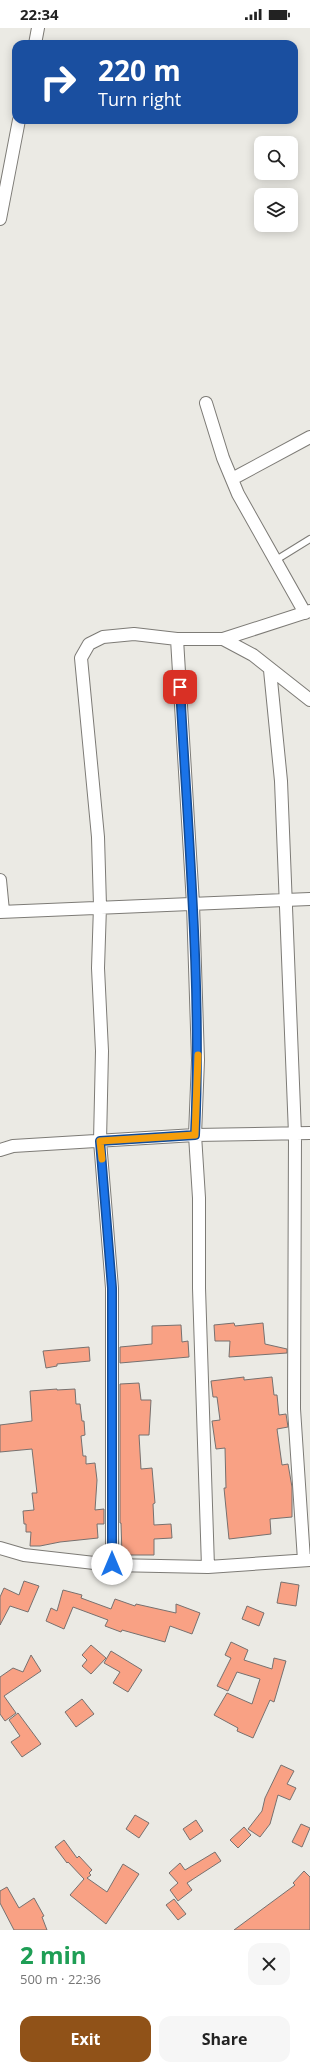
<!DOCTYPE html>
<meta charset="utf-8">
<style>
:root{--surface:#fff;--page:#f6f6f6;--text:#222;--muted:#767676;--accent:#905218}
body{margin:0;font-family:"Open Sans",sans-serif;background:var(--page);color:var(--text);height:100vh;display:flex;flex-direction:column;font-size:15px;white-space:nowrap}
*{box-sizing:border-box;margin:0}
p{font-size:13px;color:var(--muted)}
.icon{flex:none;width:22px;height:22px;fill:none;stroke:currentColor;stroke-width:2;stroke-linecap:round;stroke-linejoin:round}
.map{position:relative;height:1902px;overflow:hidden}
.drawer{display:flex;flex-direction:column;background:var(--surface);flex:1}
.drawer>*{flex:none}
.top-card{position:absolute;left:12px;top:12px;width:286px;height:84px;border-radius:12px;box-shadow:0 2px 10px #0003;background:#1a4fa0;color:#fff;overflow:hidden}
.fabs{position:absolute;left:254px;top:108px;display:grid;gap:8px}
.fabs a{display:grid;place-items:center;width:44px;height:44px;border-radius:8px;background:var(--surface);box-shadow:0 2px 10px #0003;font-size:20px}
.pin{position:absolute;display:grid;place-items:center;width:34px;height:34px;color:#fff;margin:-17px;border-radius:8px;box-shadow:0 2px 6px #0006}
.me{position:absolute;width:44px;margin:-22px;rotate:0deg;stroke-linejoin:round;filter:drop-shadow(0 0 3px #0008)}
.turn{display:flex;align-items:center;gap:14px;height:84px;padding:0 20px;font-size:18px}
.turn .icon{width:52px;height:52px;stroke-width:2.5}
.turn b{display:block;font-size:28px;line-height:34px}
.round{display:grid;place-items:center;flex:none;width:42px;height:42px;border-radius:12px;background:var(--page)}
.overview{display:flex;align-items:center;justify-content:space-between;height:68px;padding:0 20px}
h1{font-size:24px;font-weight:700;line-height:30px;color:#1e9e55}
.button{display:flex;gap:8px;margin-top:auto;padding:8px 20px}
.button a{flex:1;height:46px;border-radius:12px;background:var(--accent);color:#fff;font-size:16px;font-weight:700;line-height:46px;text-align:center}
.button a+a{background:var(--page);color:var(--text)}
.status{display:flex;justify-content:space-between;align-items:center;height:28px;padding:0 20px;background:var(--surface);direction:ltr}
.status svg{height:11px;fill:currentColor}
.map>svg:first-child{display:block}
</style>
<div class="status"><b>22:34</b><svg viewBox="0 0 49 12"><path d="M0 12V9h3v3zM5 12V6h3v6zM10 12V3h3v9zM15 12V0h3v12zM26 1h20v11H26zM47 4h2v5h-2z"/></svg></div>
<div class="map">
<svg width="310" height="1902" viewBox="0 0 310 1902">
<rect width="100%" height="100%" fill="#ebeae4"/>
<path fill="#f9a184" stroke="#77716f" d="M234,1295L235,1298L263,1295L265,1316L287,1321V1325L229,1329L230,1313H215L214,1297Z
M181,1297L182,1314L188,1313L189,1329L120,1335V1319L152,1316V1298Z
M89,1319L90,1333L57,1336V1338L46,1340L43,1323Z
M244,1349V1352L272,1349L274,1367H277L279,1387L286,1386L288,1399L277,1401L282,1437L288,1436L292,1459V1489L270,1491L271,1506L229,1511L224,1460H226L225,1420L216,1421L212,1393L220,1392L217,1369H213L211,1353Z
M139,1355L141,1372H151L149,1407H139L141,1441L152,1440L155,1475L153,1476L154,1497L171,1496L172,1510L154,1511V1527H122L121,1495H120V1356Z
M57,1361V1362L75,1361L76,1376H80L82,1393H84L85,1407L81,1408L83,1428H86V1436L95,1435L97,1452L95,1482L104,1481V1496H97L98,1510L60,1514L40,1518H30L31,1504H26V1496H24L23,1483L34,1482L32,1465H37L32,1421L0,1424V1397L32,1393L30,1363Z
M24,1553L39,1558L28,1584L10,1578L0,1597V1569L4,1560L19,1567Z
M281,1554L299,1557L296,1578L277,1575Z
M63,1562L82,1567L81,1570L111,1581L115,1571L135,1578L136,1576L176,1585V1576L200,1585L192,1606L170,1598L165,1614L122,1602L121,1604L105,1598L108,1592L73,1579L64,1601L46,1593L51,1580L57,1583Z
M247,1578L264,1585L259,1598L242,1591Z
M231,1614L248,1622L244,1632L272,1641L274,1630L286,1633L274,1674L270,1672L253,1710L237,1703L238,1700L214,1687L227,1665L252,1676L260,1651L237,1644L228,1663L217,1658L231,1630L225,1627Z
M91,1617L106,1630L91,1646L82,1638L87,1632L82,1627Z
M111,1623L142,1642L128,1664L113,1655L120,1644L104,1635Z
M31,1627L41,1643L4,1668L16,1685L5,1693L0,1686V1649L13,1640L23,1644Z
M82,1671L94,1686L76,1699L65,1684Z
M18,1685L41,1716L22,1729L11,1714L20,1708L9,1692Z
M281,1737L294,1743L287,1756L296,1760L290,1772L278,1767L270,1796L260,1809L248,1801L262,1783L265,1770Z
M135,1787L149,1795L139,1810L126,1801Z
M196,1792L203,1803L190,1812L183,1801Z
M301,1796L310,1800L302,1819L292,1814Z
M244,1799L251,1807L238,1820L230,1812Z
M64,1812L77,1830L79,1828L92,1842L89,1845L91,1847L87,1850L107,1864L123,1836L139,1846L106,1896L70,1867L84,1851L68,1834L67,1835L55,1819Z
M215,1824L221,1833L187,1855L192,1862L178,1873L170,1862L178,1855L169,1845L180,1835L185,1842Z
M304,1843L310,1849V1902H234L295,1857L293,1855Z
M7,1859L19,1880L34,1870L44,1888L42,1889L47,1902H14L0,1875V1863Z
M174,1871L186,1886L178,1892L166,1877Z"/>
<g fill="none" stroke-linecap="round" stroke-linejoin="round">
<g stroke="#7d7b76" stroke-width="8">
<path id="service" d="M276,532L310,511"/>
</g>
<g stroke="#7d7b76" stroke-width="14">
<path id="minor" d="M35,16L38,0
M0,191L19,92
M206,375L223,430L238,466L305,585
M232,451L310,409
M177,611L193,876L198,1032L195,1107L199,1170V1260L208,1539
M223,611L310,583
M270,642L281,753L295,1106L294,1381L304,1532
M0,852L3,883
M0,884L310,871
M0,1122L13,1118L195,1107L310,1105
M0,1520L24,1527L112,1537L208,1539L310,1532
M112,1537V1260L100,1113L102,1023L98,940L100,878L98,809L81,630L89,616L103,609L134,606L177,611H223L253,627L310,672"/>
</g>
<use href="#service" stroke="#fff" stroke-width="6"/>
<use href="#minor" stroke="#fff" stroke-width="12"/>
</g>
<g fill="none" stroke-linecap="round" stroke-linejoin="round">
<g stroke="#114b97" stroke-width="10">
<path id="route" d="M112,1536V1260L100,1113L195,1107C202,958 188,808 180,659"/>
</g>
<use href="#route" stroke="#1a73e8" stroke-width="7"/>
<path stroke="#f59e0b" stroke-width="7" d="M102,1131L100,1113L195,1107L198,1027"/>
</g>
</svg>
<div class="fabs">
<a><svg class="icon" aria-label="search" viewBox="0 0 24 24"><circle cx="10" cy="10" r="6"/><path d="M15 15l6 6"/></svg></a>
<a><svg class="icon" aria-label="layers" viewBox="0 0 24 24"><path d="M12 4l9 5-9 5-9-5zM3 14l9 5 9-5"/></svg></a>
</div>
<div class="pin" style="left:180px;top:659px;background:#d93025"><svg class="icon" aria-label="arrive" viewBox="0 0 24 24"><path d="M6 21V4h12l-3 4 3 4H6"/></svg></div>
<svg class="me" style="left:112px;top:1536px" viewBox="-20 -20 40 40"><circle r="19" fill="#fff"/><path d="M0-13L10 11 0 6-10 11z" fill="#1a73e8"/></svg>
<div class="top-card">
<div class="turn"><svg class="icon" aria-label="right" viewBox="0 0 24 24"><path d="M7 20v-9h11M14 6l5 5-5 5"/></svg><div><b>220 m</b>Turn right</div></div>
</div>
</div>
<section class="drawer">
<div class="overview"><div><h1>2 min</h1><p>500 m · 22:36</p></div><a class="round"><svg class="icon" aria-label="close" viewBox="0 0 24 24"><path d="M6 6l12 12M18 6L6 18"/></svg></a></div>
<div class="button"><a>Exit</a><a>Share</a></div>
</section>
